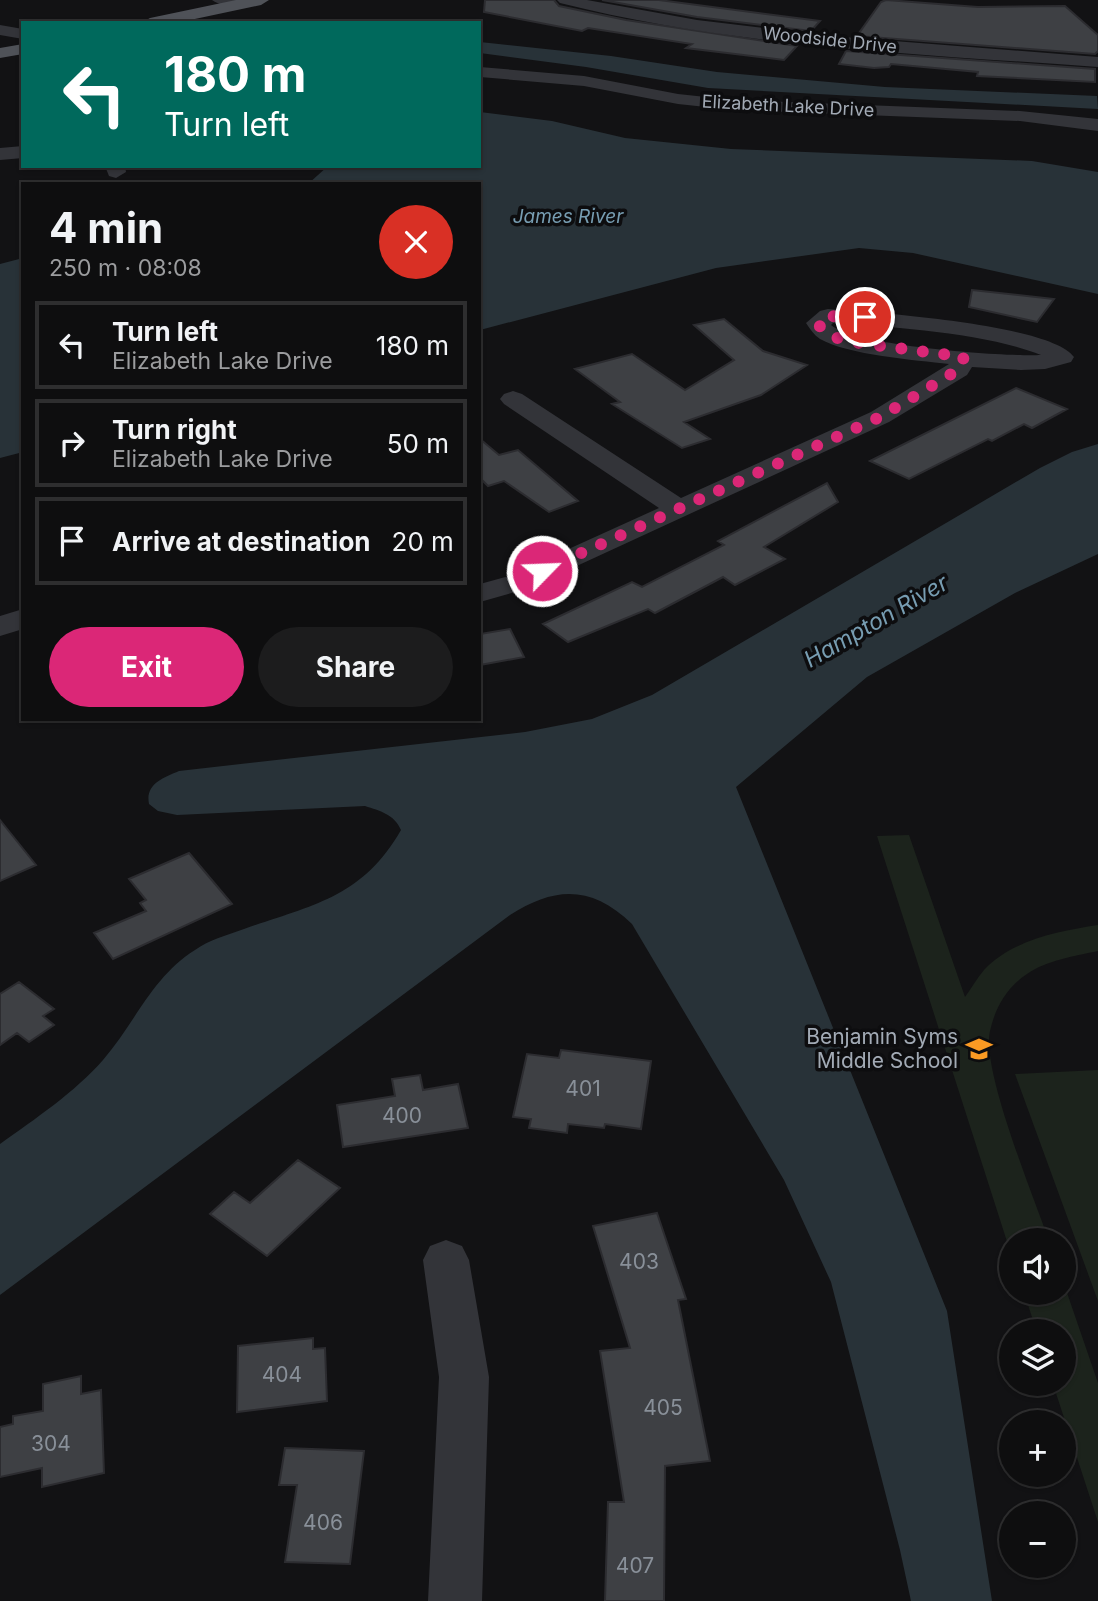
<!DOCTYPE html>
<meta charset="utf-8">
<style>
:root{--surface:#0e0e0f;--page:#1c1c1d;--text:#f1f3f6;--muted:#9b9c9e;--line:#2e2e2f;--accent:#db2777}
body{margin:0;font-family:Inter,sans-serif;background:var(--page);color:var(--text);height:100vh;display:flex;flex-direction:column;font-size:26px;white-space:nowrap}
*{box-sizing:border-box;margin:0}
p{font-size:23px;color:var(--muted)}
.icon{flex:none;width:38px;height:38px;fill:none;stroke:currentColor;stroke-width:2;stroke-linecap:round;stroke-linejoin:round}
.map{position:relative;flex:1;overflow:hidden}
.drawer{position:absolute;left:21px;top:182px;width:460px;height:539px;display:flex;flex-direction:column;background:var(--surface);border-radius:0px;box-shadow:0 2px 5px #0004,0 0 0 2px var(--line)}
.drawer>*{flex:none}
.guide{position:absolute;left:21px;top:21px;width:460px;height:147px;border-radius:0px;box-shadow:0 2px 5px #0004,0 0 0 2px var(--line);background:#00695c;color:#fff;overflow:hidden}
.tools{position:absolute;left:999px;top:1228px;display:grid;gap:14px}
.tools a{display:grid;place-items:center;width:77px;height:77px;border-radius:50%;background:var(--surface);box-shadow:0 2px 5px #0004,0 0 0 2px var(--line);font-size:35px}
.pin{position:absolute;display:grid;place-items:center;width:60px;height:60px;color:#fff;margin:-30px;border:4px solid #fff;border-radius:50%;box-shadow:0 2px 7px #0007}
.me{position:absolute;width:77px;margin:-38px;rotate:66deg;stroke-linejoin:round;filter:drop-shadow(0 0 5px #0008)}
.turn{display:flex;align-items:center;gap:24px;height:147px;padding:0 28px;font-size:32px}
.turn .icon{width:91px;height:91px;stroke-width:2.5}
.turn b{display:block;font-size:49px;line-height:60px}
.round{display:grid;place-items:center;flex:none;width:74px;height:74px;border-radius:37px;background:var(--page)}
.overview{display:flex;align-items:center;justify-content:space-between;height:119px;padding:0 28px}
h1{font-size:42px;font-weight:700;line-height:52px}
.primary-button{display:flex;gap:14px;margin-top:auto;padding:14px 28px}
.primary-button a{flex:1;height:80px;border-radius:42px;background:var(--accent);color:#fff;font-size:28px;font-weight:700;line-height:80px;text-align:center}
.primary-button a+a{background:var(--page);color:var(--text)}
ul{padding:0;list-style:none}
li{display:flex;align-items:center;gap:21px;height:88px;margin:0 14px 10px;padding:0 14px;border:4px solid var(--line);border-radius:0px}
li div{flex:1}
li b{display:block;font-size:26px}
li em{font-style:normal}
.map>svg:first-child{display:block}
</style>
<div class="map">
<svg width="1098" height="1601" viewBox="0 0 1098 1601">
<rect width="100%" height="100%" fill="#121214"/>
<path fill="#1c231c" d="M909,835L965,997C971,989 977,978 984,970C1012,940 1059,931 1098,925V951C1075,956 1047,960 1027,974C1007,987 995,1008 990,1031C981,1070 1034,1197 1049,1241H1012L1011,1254L877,836Z
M1098,1070V1301L1015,1074Z
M1064,1284L1098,1383V1522L1053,1384H1064V1332H1037L1024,1293H1064Z"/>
<path fill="#283238" d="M480,42L611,56L717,72L885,87L1097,96L1098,109L708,88L586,67L480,53Z
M480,112L552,121L625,138L731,149L1032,161L1098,172V294L913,253L859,248L716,268L480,330V184H308L328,166H480Z
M23,258V452L0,458V264Z
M1098,444V554L1015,593L867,677L736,787L947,1311L992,1601H911L900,1550L831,1282L784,1180L632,924C592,885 555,886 510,915L0,1295V1144C35,1119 75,1092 103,1060C135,1023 152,977 195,950C209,940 227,935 244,929C312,905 362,898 401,830C394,814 380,811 365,806L177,815L158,811L149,804C145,784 163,778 179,771L525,732L592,719L652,695L1040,468L1072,452Z"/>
<path fill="#3e4044" stroke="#2c2c30" stroke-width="2" d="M485,0H554L559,6L626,20L797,46L784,60L686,48L692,44L588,28L582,31L484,12Z
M602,0H659L820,21L811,31L697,17Z
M886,0L978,7L1065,6L1098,35V51L1095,54L857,36L881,2Z
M846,51L1095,69V82L977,76L978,72L891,64L889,67L874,68L839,64Z
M972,290L1054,299L1037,322L969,307Z
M724,319L763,351L807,365L761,395L684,422L710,439L682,448L612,404L620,402L575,369L632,354L685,390L734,360L694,325Z
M1016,388L1067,409L1032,428L1024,424L992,441L988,439L909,479L870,461Z
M480,439L499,455L518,450L578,501L549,512L504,481L488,486L480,478Z
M827,483L838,502L764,547L785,559L735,585L723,577L655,613L648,609L568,642L543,624L632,582L642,587L724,545L718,541Z
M510,629L524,657L480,665V634Z
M0,820L36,865L0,881Z
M189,853L232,904L113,959L94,933L146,911L140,903L146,900L129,879Z
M19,982L54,1009L43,1016L54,1025L29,1042L17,1033L0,1045V994Z
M561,1050L651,1061L641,1129L605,1124L604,1128L568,1124L567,1133L529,1128L531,1119L513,1117L527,1054L559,1058Z
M420,1075L423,1090L458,1084L468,1128L343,1147L337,1105L395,1096L392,1079Z
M298,1160L340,1188L267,1256L210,1214L234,1192L250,1203Z
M657,1213L686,1299L678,1300L710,1461L665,1466L664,1601H605L608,1502H624L600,1351L630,1348L593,1226Z
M313,1338V1349L325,1348L327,1401L237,1412L238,1346Z
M81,1376V1394L101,1390L104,1473L42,1487V1468L0,1477V1427L13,1424V1416L43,1411V1384Z
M285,1448L364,1451L350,1564L285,1562L297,1485H279Z"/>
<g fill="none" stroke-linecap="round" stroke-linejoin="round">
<path fill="#333439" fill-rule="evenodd" d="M212,0H252L254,3C245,10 221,7 212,0Z
M557,0H587L697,20L830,36L1098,57V67C919,54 735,47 560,3Z
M0,25L23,29V39L0,35Z
M480,67L584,76L678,94L734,100L1020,111L1098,119V131L1020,121L734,110L678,104L584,86L480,77Z
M23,146V158L0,160V148Z
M105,166H125L126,172L116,178L109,176Z
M828,309C872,312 1051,324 1074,357L1071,362L1045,369L1021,370L972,367L967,375L889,422L529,588L480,602V584L509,576L659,508L504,404L500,399L504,394L513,391L522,394L681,498L871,412L949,364C915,360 848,355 820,339C814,335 810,329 806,323L820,311ZM833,323C893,327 986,333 1041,355C1005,357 856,346 831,325Z
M23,609V629L0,636V616Z
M446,1240L462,1246L469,1260L489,1377L482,1601H428L439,1377L423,1260L430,1246Z"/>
<path fill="#4f5258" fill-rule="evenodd" d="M236,0H269L261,5L176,23H141L150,18Z
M23,44V54L0,58V48Z"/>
</g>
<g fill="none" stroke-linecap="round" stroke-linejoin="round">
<path stroke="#db2777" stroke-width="12" stroke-dasharray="0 21.6" d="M542,571L880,417L958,370L964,357L852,342C838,338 824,336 818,323L828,316L865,317"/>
</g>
<defs>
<g id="school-bare" transform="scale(2.1)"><path d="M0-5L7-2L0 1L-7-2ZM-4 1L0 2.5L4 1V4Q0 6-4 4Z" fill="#fa9a23" stroke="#0d0d0f" stroke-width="2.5" paint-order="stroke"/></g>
</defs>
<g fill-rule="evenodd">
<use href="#school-bare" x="979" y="1049"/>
</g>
<g text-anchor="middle" stroke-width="7" stroke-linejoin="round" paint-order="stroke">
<g font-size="18" fill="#a2aab5" stroke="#0d0d0f">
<text transform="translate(830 40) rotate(6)" y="6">Woodside Drive</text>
<text transform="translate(788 106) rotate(3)" y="6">Elizabeth Lake Drive</text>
</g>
<g font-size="19" font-style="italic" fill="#779db2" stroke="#0d0d0f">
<text x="568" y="223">James River</text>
</g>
<g font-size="21" fill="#a2aab5" stroke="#0d0d0f" text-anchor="end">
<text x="958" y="1044">Benjamin Syms<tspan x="958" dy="24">Middle School</tspan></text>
</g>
<g font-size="21" fill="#899099">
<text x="583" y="1096">401</text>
<text x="402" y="1123">400</text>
<text x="639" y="1269">403</text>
<text x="282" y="1382">404</text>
<text x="663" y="1415">405</text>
<text x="51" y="1451">304</text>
<text x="323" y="1530">406</text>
<text x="635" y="1573">407</text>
</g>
<g font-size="23" font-style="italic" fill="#779db2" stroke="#0d0d0f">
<text transform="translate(876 621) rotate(-30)" y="8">Hampton River</text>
</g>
</g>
</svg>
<div class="tools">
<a><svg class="icon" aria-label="sound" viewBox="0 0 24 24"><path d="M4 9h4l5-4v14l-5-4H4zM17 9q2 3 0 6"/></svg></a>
<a><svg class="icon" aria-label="layers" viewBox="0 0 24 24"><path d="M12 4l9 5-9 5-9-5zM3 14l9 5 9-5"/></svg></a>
<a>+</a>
<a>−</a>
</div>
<div class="pin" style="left:865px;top:317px;background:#d93025"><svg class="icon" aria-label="arrive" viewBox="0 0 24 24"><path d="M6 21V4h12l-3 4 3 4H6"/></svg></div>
<svg class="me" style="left:542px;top:571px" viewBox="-20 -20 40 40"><circle r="17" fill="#db2777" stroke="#fff" stroke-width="3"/><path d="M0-11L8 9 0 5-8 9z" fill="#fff"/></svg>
<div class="guide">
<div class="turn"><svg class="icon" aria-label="left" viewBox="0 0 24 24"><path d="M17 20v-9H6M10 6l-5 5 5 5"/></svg><div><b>180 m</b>Turn left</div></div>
</div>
<section class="drawer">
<div class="overview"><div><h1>4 min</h1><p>250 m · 08:08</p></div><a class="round" style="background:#d93025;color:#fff"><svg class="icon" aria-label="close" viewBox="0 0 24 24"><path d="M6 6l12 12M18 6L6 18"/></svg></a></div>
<ul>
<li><svg class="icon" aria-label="left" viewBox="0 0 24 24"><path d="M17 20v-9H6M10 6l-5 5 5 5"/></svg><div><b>Turn left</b><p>Elizabeth Lake Drive</p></div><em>180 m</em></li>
<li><svg class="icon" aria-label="right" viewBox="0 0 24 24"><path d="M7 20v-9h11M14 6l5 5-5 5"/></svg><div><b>Turn right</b><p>Elizabeth Lake Drive</p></div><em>50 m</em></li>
<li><svg class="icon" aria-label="arrive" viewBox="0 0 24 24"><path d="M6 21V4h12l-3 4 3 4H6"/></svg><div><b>Arrive at destination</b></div><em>20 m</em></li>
</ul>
<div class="primary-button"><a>Exit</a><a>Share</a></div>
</section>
</div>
